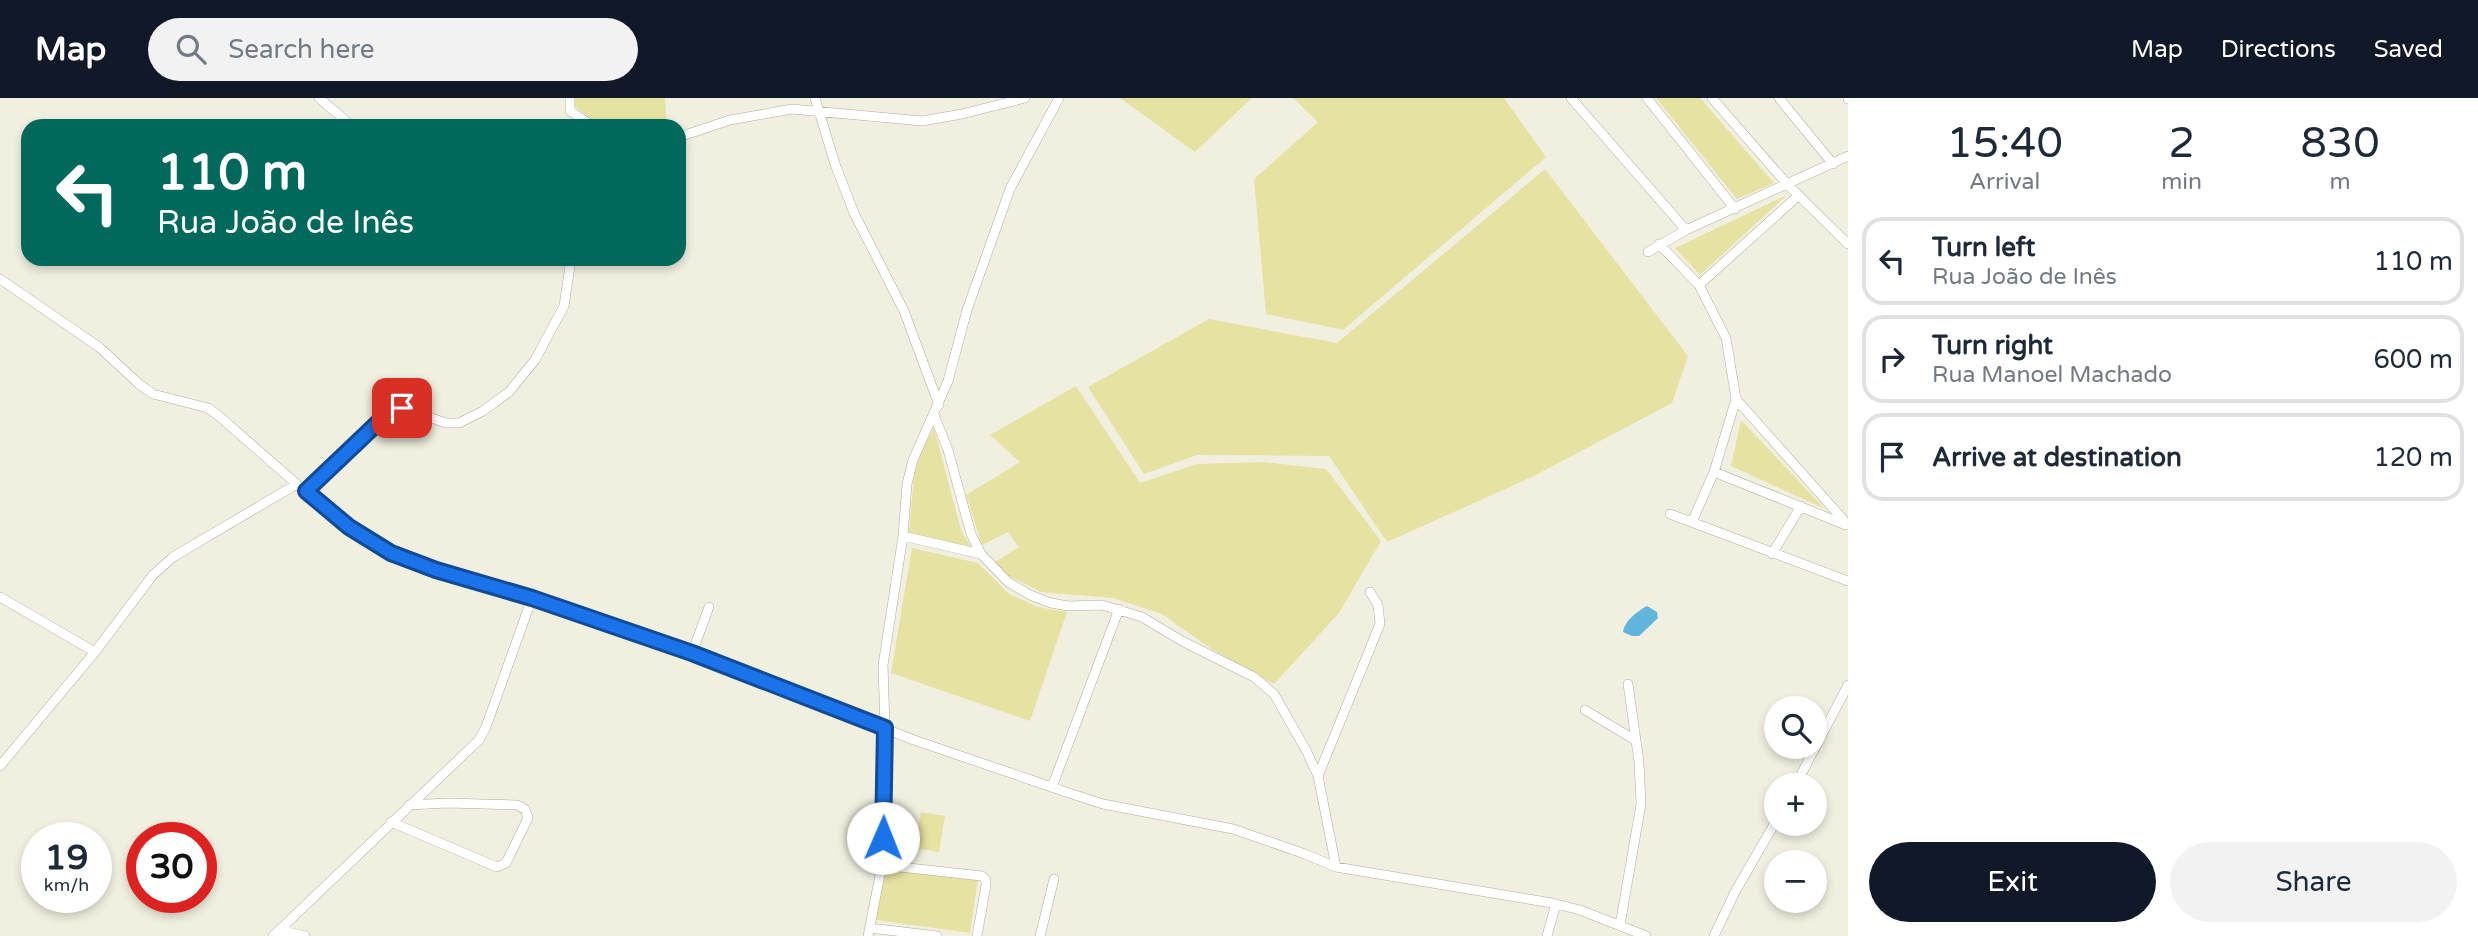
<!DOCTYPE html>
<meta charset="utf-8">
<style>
:root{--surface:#fff;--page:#f2f2f3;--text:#1f2937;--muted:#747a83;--line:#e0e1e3;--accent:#111827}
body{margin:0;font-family:"Varela Round",sans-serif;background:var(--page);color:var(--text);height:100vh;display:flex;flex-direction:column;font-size:26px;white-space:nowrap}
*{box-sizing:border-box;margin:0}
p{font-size:23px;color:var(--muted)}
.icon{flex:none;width:38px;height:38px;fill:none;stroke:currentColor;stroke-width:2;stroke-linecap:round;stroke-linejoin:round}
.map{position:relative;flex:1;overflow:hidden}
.drawer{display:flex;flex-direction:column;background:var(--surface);width:630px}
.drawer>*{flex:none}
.hud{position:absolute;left:21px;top:21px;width:665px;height:147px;border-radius:21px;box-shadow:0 4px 10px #0003;background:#00695c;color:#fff;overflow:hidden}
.tools{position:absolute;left:1764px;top:598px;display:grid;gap:14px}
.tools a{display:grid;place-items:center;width:63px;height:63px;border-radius:50%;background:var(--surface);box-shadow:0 4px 10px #0003;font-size:35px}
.speed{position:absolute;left:21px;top:724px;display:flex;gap:14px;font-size:35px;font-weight:700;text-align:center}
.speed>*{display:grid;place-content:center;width:91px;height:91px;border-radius:50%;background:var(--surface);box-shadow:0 4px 10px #0003;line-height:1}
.speed small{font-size:18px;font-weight:400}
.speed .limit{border:10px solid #d22;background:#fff;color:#111}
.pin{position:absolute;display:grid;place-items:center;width:60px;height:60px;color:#fff;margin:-30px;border-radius:14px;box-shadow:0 4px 10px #0006}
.me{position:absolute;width:77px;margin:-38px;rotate:1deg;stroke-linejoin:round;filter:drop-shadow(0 0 5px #0008)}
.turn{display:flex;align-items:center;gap:24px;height:147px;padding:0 21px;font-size:32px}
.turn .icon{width:91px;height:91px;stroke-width:2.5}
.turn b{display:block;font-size:49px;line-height:60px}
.eta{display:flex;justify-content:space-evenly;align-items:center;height:119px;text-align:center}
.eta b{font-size:42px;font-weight:600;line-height:49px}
.action{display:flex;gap:14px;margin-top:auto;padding:14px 21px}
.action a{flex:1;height:80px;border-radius:42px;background:var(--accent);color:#fff;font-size:28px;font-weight:600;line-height:80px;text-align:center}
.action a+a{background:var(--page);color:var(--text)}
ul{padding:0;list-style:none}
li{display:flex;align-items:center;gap:21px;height:88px;margin:0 14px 10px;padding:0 7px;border:4px solid var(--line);border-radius:21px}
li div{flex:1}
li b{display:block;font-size:26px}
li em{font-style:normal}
header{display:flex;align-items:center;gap:42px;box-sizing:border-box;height:98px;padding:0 35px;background:var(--accent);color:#fff}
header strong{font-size:33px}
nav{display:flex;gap:38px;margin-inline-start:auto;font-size:24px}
.search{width:490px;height:63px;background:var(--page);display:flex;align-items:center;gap:18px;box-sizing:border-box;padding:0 24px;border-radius:38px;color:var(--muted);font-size:26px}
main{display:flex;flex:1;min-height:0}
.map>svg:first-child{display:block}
</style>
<header>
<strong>Map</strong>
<div class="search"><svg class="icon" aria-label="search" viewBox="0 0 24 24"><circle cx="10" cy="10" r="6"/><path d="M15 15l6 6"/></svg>Search here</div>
<nav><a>Map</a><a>Directions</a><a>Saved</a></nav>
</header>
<main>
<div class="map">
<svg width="1848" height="838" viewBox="0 0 1848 838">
<rect width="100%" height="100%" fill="#f1f0e0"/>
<path fill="#e6e2a2" d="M575,0H665L667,28H601L573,7Z
M1120,0H1252L1195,54Z
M1293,0H1504L1546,59L1343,232L1266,216L1254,81L1318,24Z
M1656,0H1700L1774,85L1737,101Z
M1545,71L1688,258L1672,305L1532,379L1387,444L1329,358L1197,357L1144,376L1088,289L1209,221L1337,245Z
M1787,97L1700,177L1675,150Z
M1076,288L1140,385L1197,366L1264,364L1326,371L1381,443L1339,515L1274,586L1210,550L1162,516L1113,500L1041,494L1009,478L995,464L1019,449L1008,434L982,447L966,397L1020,364L990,337Z
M1741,322L1825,411L1731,368Z
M934,330L961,432L971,449L909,435L914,377L924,348Z
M912,450L978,465L1009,496L1038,509L1067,514L1030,623L891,575Z
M921,714L945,718L939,754L915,750Z
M884,769L978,781L970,835L876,822Z"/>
<path fill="#61b5dd" d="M1647,508L1657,514L1658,520L1639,538H1632L1623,534C1624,523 1638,513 1647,508Z"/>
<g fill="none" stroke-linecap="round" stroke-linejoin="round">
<g stroke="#aead9e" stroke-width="10">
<path id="minor" d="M319,0L345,22L349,28
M570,0V13L593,28
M815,0L835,66L854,115L904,213L939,307
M1571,0L1686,132
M1647,0L1735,111
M1712,0L1787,86L1848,146
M1779,0L1833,66
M1848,0V1
M679,39L730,22L792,11L922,23L962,16L1025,0
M1659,146L1699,187L1726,240L1736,301L1714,374L1692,424
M1648,154L1686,132L1848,58
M0,181L99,249L139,286L153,296L208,310L219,318L324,410L350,429L391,455L436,472L532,500L692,555L914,642L1069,695L1103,706L1233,731L1305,756L1336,769L1552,805L1580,812L1646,838
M1699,187L1799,97
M1736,301L1848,427
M934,317L948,352L971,436L981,456L1008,484L1030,497L1051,505L1068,508L1102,507L1142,519L1182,543L1254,579L1274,596L1307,654L1318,678L1336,769
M1714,374L1846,427
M306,393L383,319L395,311L402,310L446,325H459L483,313L509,294L535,262L564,208L571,161
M1670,416L1848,483
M903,438L981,456
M1772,456L1801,408
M0,499L95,554
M692,555L709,509
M1585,612L1635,642
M0,668L95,554L153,477L173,459L297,386
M1318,678L1380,526L1378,507L1370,494
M1795,688L1848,587
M1052,689L1119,511
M391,724L497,769L506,765L528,720L525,711L517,707L447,705L409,707
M882,767L982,778L986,782V787L977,838
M1620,827L1641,706L1639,664L1628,586
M870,830L937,838
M279,832L305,838
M273,838L479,642L486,629L532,500
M868,838L882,767L885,630L883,567L903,438L907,386L913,362L948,283L967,212L1010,91L1059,0
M1040,838L1054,781
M1547,838L1556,806
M1714,838L1735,794L1776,723"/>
</g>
<use href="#minor" stroke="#fff" stroke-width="9"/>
</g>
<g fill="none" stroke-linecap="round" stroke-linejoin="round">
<g stroke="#114b97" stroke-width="18">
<path id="route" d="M402,310L387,316L306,393L349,429L391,455L436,472L532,500L692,555L885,630L883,740"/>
</g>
<use href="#route" stroke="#1a73e8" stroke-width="12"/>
</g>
</svg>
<div class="tools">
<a><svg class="icon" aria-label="search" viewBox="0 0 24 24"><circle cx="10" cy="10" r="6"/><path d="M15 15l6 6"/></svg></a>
<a>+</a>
<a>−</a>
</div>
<div class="speed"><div>19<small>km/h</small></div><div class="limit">30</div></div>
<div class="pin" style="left:402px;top:310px;background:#d93025"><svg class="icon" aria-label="arrive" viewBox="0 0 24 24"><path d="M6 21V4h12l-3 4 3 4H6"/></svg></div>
<svg class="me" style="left:883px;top:740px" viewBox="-20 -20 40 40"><circle r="19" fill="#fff"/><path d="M0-13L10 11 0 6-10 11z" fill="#1a73e8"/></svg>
<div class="hud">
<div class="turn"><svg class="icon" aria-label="left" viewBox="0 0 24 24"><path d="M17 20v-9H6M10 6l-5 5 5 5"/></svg><div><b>110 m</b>Rua João de Inês</div></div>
</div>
</div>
<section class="drawer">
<div class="eta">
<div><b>15:40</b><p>Arrival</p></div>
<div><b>2</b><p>min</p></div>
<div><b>830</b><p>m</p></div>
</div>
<ul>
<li><svg class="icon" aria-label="left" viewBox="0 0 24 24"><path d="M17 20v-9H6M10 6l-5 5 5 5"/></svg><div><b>Turn left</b><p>Rua João de Inês</p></div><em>110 m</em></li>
<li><svg class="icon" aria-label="right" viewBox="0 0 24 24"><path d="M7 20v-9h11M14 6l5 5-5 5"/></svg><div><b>Turn right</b><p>Rua Manoel Machado</p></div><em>600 m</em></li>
<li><svg class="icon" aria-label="arrive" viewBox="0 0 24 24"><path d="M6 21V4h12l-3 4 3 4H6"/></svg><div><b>Arrive at destination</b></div><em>120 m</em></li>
</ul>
<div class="action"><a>Exit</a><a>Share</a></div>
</section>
</main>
